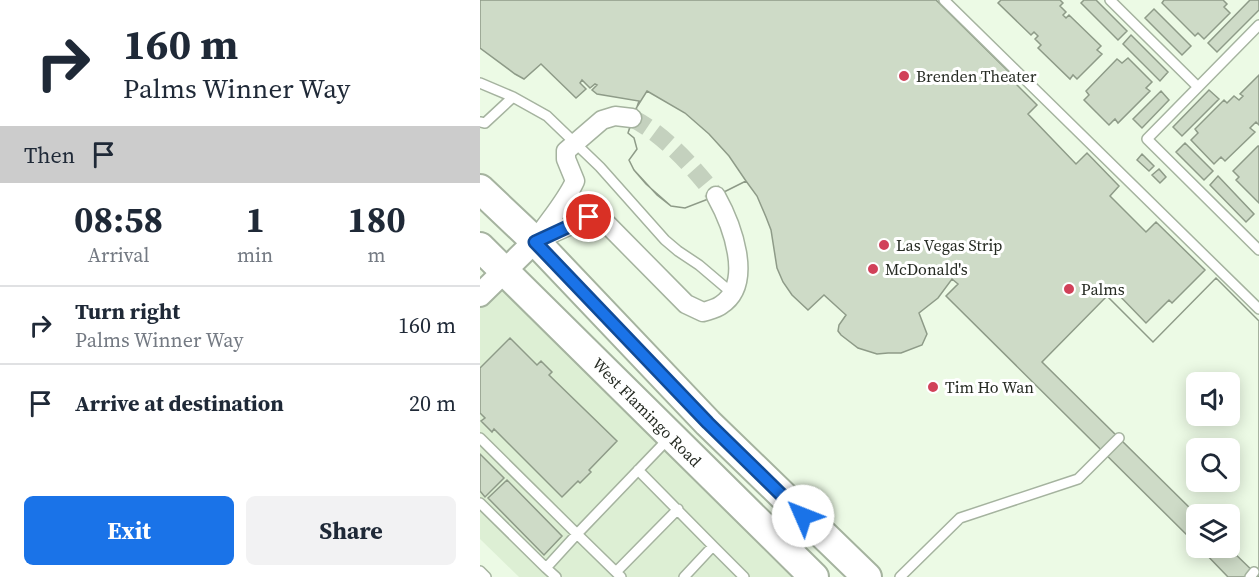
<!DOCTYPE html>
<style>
:root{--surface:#fff;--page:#f2f2f3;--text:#1f2937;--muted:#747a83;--line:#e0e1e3;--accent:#1a73e8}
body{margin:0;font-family:"Source Serif 4",serif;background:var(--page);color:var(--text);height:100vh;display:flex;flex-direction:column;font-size:22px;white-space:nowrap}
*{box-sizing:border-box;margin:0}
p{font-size:20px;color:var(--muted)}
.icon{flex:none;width:33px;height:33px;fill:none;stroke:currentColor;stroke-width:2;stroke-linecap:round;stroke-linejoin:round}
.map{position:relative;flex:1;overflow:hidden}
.side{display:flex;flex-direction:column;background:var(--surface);width:480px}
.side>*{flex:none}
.banner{background:#fff;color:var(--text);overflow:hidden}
.controls{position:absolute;left:706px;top:372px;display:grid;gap:12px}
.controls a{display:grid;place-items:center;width:54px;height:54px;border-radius:9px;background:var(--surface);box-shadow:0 3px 15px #0003;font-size:30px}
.pin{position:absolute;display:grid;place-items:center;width:51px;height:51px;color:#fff;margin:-26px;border:3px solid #fff;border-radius:50%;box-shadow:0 2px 6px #0007}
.me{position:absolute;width:66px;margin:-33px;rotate:314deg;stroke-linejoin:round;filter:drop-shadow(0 0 4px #0008)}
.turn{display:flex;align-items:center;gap:21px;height:126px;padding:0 24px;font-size:27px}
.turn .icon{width:78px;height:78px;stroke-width:2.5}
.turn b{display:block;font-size:42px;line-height:51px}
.then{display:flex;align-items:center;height:57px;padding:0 24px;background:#0003;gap:12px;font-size:22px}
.eta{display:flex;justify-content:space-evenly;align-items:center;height:102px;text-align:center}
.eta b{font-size:36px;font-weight:700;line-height:42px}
.action{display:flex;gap:12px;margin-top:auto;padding:12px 24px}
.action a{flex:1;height:69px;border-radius:9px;background:var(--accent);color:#fff;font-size:24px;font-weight:700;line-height:69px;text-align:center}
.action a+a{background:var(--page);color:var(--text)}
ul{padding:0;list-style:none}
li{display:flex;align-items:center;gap:18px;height:78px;padding:0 24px;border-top:2px solid var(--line)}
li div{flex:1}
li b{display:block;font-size:22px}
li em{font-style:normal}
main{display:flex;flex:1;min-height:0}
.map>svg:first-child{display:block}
</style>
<main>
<section class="side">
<div class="banner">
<div class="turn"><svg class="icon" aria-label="right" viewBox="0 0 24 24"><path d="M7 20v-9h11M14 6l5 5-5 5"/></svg><div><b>160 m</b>Palms Winner Way</div></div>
<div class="then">Then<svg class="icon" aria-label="arrive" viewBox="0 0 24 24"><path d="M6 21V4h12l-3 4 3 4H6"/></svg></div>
</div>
<div class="eta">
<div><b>08:58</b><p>Arrival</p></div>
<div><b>1</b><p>min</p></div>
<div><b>180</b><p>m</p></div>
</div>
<ul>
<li><svg class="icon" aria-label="right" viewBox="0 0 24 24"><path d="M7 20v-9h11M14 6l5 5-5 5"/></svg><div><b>Turn right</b><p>Palms Winner Way</p></div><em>160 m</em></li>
<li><svg class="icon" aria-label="arrive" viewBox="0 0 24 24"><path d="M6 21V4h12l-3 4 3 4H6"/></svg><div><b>Arrive at destination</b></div><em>20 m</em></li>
</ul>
<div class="action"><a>Exit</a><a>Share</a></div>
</section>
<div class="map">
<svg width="779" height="577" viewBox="0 0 779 577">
<rect width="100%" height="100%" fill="#ecfae5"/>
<path fill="#ddefd4" d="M24,271L334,577H39L0,539V295Z"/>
<path fill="#cedbc7" stroke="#8e9b88" stroke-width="1.5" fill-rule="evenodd" d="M0,0H456L530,73L527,75L557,105L548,114L596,164L607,153L639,186L630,196L666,232L676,222L725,270L692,303L689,300L666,323L634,290L627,296L673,342L736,278L779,321V577H748L720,548H750V514H717V545L466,296L478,284L472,279L458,298L439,313L447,334L442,345L421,353H408L397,354L378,348L361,335L358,331L359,325L366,315L344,295L328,310L312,295L303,282L297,268L291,230L286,217L277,196L266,181L236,196L205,208L191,206L166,184L154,170L149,160L157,149L154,138L148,133L159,101L117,94L112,90L117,85L115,84L110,88L102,80L100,83L106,89L96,98L61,64L44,79L35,74L0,48ZM717,382H750V416H717ZM717,448H750V482H717Z
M521,0H580L583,3L580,6L586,12L583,15L586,18L589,15L621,46L617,50L622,54L597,79L593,75L590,79L558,48L561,45L555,39L558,36L554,32L551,35L518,3Z
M604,0H616L647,31L638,40L601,3Z
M743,0L747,4L744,7L750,13L724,39L718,33L715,36L682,3L684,0Z
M770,0H779V10L737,52L728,43Z
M674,9L711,46L702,55L665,18Z
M651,35L688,72L680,81L643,44Z
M648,58L672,82L666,88L670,91L638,123L635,119L629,125L604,100L609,95L606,91L637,59L642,63Z
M779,75V125L776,122L770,128L775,132L745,161L741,157L734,164L711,140L718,133L715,129L744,100L747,103L754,96L759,100L763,96L760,94Z
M729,90L739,99L702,136L693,127Z
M167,91L205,113L229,134L249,156L266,181L236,196L205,208L191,206L177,195L154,170L149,160L157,149L154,138L148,133L155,110Z
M681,91L689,100L662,128L653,119Z
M705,143L733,171L724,180L696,152Z
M778,146H779V203L756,180L759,177L753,171Z
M662,154L674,166L669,171L657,160Z
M679,169L686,177L680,183L672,175Z
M738,176L774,214L766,222L730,185Z
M736,278L779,321V577L749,548L750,514L717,515L562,362L627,296L673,342ZM717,382H750V416H717ZM717,448H750V482H717Z
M30,338L57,365L61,361L72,372L69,375L137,441L109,470L111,472L100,483L98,481L82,497L14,429L12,432L1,421L5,418L0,413V368Z
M0,454L24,478L5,497L0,491Z
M27,480L82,536L64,555L8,498Z"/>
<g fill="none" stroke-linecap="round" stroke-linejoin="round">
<path stroke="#c4d1be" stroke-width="18" stroke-dasharray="18 9" stroke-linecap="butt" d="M152,118C186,136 213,167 236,196"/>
<g stroke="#a5b39f" stroke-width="12">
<path id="service" d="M464,0L779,309
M630,0L718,87
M779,25L667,139L779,250
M0,83L33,97L67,116L120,167L185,240L198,251L219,265L252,293
M0,122L5,123L33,97
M0,438L97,534L190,437
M158,470L233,546
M0,503L66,568
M0,571L6,577
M136,572L198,509
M76,577L66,568L97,534L141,577
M204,577L233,546L264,577
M420,577L480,518L598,479L639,438
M770,577L774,572"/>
</g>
<g stroke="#a5b39f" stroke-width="21">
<path id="minor" d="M55,241L109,217L124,221L206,304L223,312C229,310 236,309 241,305C275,283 251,223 236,196
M55,241C68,221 85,203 95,181L86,159V151L122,120L135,116L152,118"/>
</g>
<g stroke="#a5b39f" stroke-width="26">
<path id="tertiary" d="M0,295L55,241"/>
</g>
<g stroke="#a5b39f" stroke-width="32">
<path id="primary" d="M0,189L55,241L228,423L387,577
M0,247L334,577"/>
</g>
<use href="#service" stroke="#fff" stroke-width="9"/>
<use href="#minor" stroke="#fff" stroke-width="18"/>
<use href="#tertiary" stroke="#fff" stroke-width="22"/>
<use href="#primary" stroke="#fff" stroke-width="28"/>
</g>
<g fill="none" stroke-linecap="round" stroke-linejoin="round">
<g stroke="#114b97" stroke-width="15">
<path id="route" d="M109,217L55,242L228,423L323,516"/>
</g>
<use href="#route" stroke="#1a73e8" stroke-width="10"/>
</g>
<g fill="#d14159" stroke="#fff" stroke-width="2">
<circle cx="424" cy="76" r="6"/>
<circle cx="404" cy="245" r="6"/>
<circle cx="393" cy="269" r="6"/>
<circle cx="589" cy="289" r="6"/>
<circle cx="453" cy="387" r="6"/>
</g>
<g text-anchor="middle" stroke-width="6" stroke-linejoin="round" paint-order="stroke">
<g font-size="16" fill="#262b23" stroke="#fff" text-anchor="start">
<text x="436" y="82">Brenden Theater</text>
<text x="416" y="251">Las Vegas Strip</text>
<text x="405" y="275">McDonald's</text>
<text x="601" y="295">Palms</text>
<text x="465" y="393">Tim Ho Wan</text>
</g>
<g font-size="16" fill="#262b23" stroke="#fff">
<text transform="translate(167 412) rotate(45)" y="6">West Flamingo Road</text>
</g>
</g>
</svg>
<div class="controls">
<a><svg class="icon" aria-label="sound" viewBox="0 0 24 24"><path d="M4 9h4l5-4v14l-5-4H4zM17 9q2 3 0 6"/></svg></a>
<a><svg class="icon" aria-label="search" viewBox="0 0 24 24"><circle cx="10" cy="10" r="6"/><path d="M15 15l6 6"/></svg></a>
<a><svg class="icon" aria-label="layers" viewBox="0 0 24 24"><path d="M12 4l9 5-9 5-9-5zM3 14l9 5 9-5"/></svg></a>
</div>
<div class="pin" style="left:109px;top:217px;background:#d93025"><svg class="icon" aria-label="arrive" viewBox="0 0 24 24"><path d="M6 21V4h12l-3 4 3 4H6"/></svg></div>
<svg class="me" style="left:323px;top:516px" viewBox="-20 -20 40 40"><circle r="19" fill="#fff"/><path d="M0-13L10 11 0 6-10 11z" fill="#1a73e8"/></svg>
</div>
</main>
